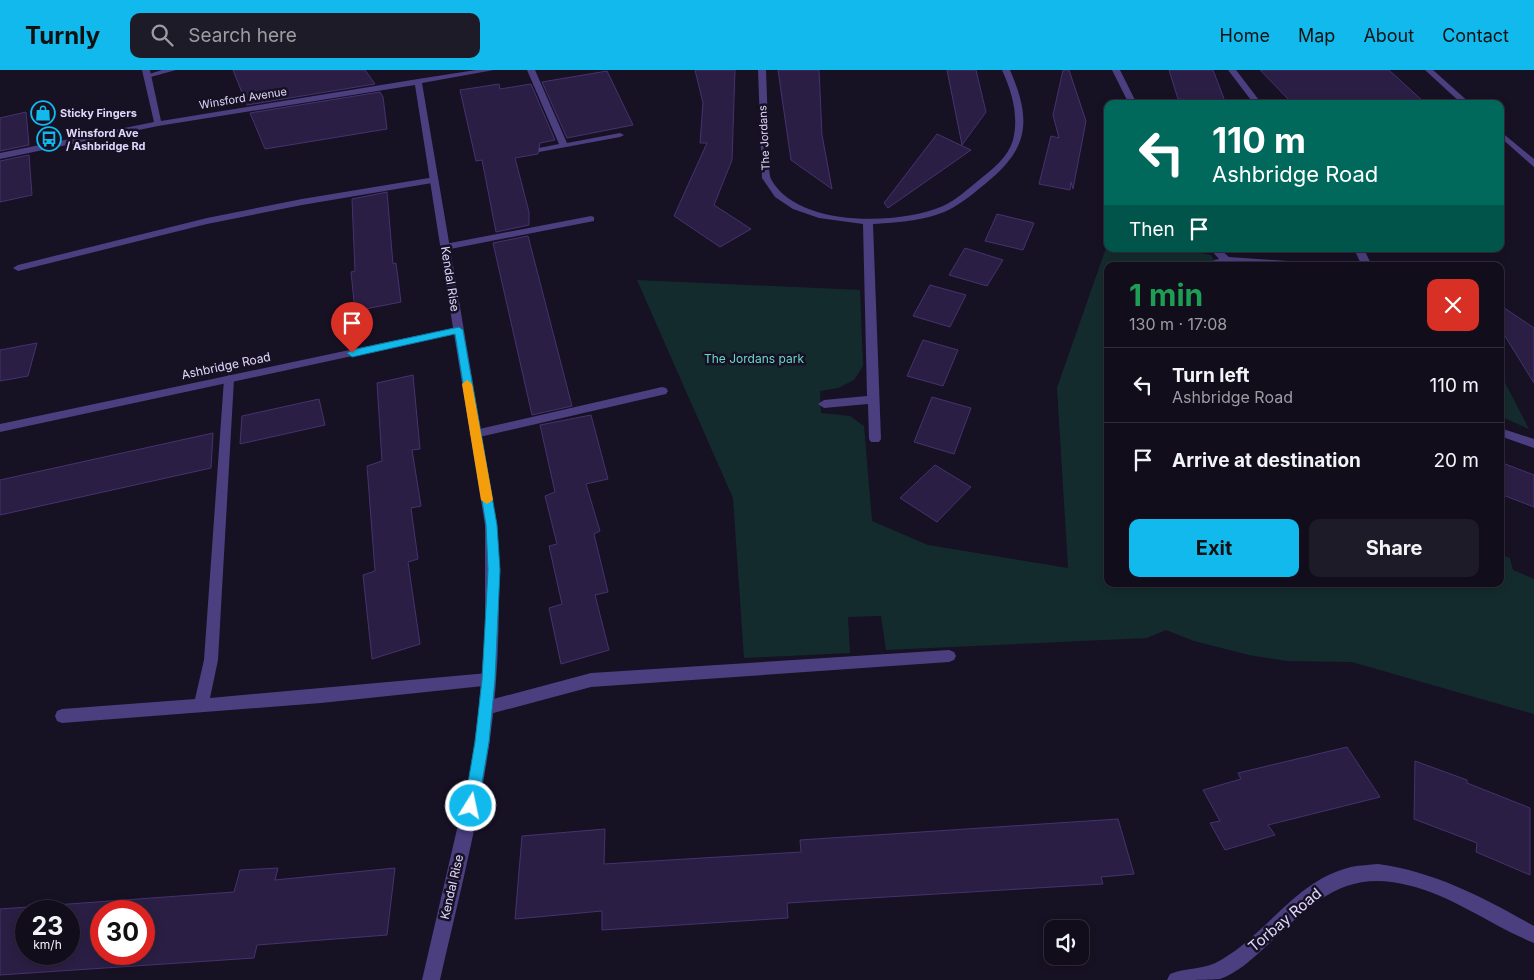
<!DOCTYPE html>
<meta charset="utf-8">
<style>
:root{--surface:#110d1b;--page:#1e1b28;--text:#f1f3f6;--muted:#9c9ca3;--line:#302d3a;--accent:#12b9ed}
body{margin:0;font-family:Inter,sans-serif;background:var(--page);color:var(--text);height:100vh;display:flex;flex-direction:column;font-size:19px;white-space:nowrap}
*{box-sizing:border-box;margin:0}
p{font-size:16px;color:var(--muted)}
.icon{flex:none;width:28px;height:28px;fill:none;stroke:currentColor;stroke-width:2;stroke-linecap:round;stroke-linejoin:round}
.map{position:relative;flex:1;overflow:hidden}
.sheet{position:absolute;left:1104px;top:192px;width:400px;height:325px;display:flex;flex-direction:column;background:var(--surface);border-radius:10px;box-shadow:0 2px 8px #0003,0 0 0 1px var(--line)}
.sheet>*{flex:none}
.hud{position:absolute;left:1104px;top:30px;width:400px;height:152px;border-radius:10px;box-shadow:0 2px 8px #0003,0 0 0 1px var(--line);background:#00695c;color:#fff;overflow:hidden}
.fabs{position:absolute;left:1044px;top:850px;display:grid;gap:10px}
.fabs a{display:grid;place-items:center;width:45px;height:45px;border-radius:10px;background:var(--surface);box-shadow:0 2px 8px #0003,0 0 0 1px var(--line);font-size:25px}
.speed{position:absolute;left:15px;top:830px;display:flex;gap:10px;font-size:25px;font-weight:700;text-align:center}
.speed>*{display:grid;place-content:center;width:65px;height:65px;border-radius:50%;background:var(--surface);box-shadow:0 2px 8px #0003,0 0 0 1px var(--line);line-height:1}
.speed small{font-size:12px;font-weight:400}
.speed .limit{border:8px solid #d22;background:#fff;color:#111}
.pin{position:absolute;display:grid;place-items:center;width:42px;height:42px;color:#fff;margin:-51px -21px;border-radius:50% 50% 50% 0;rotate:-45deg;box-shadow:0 0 5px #0007}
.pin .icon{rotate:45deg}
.me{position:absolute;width:55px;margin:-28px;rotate:10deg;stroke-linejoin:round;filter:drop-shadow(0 0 4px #0008)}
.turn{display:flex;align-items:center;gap:18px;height:105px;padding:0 25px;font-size:22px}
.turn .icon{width:65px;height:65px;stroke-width:2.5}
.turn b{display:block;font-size:35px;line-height:42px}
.then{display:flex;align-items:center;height:48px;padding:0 25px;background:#0003;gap:10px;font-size:19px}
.round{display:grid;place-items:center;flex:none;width:52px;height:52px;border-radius:10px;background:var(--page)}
.summary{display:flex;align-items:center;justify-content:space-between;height:85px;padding:0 25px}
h1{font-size:30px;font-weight:700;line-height:38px;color:#1e9e55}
.action{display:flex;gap:10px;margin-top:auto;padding:10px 25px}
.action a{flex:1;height:58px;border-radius:10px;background:var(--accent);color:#111;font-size:20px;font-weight:700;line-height:58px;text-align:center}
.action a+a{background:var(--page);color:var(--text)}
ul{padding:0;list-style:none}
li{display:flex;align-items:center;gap:15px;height:75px;padding:0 25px;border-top:1px solid var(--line)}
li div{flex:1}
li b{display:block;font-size:19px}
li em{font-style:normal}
header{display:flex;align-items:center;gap:30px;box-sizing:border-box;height:70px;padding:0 25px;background:var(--accent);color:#111}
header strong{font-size:24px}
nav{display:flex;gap:28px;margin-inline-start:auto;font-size:18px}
.search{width:350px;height:45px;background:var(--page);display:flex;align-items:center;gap:12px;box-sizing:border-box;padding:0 18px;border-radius:10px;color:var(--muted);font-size:19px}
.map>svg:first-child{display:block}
</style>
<header>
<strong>Turnly</strong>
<div class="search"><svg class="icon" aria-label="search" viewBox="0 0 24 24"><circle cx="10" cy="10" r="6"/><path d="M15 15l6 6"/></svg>Search here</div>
<nav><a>Home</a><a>Map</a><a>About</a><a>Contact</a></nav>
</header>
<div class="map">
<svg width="1534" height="910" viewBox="0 0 1534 910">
<rect width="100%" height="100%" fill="#171124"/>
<path fill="#142b2e" d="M1107,175L1108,179H1183L1211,185L1217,196H1108V514H1500V484L1510,488L1513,500L1534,509V644L1352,592L1287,591L1249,585L1194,571L1166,560L1147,568L886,580L881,546L848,547L850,583L744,588L733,428L637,210L860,220L863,296L854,310L838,318L820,321L821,343L850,346L864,356L872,451L928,475L1068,498L1057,318Z
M1500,303L1529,359L1500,346Z"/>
<path fill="#2b1e44" stroke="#46326e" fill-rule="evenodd" d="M233,0H365L375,14L247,35Z
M695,0H735L732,90L714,135L751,159L720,177L674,146L707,73H700L703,33Z
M778,0H819L822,65L832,119L791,90Z
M947,0H976L986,42L962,75Z
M1063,0H1069L1086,51L1073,119L1071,112L1070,120L1039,114L1051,66L1059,68L1053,45Z
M1169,0H1213L1226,34H1195L1194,30L1178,29Z
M1260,0H1389L1426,34H1293Z
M607,1L633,55L567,68L542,12Z
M499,14L500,19L531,14L555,70L540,73L538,84L515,88L529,142V155L496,162L482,90L476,91L460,20Z
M380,22L383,27L387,59L265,79L250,43Z
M26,42L29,75L0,81V48Z
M937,64L971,80L888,138L884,133Z
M29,85L32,125L0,132V91Z
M387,122L393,194L396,193L401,232L355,241L351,202L355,201L352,129Z
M997,144L1034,153L1023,180L985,171Z
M528,166L572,336L532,345L493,173Z
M965,178L1003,190L987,216L949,205Z
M930,215L966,225L950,257L913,246Z
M1500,235L1534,258V313L1500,258Z
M923,270L958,280L943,316L907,306Z
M37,273L28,306L0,311V280Z
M413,305L420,379L412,380L421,436L411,438L418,489L408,492L420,574L372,589L363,505L375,501L367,396L382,391L377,313Z
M932,327L971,338L954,384L914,372Z
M319,329L325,355L240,374L242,346Z
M591,345L608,409L586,414L600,461L594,464L608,522L595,525L609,580L561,594L549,538L562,534L549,476L557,474L545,426L555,422L540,355Z
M213,363L211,398L0,445V410Z
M1500,392L1534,405V437L1500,424Z
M935,395L971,417L937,452L900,428Z
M1347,677L1380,727L1268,755L1275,765L1225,780L1210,753L1220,751L1203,720L1241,709L1238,703Z
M1415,691L1467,710V713L1530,738V805L1476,782L1477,773L1414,749Z
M1118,749L1134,804L1101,807L1103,814L787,833L788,848L602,860V841L515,849L522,766L605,759L604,794L801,782L800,770Z
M278,798L275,810L395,798L387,865L257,875L254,888L0,905V839L234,822L240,800ZM26,841H69V884H26ZM101,841H144V884H101Z"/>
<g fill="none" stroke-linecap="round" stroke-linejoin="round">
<path fill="#4b3f80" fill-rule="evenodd" d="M162,0H176L147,8L143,6Z
M527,0H535L567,73L620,63L624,65L620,67L539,82V78L559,74Z
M1112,0H1120L1137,34H1129Z
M435,107L438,108V112L302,135L207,154L18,201L13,198L18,195L207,148L302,129Z
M591,146L594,147V151L445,180L440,177L445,174Z
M1210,179H1220L1229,187L1317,193L1322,196C1290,198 1252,190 1222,194V196H1212L1214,190L1219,189Z
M229,305L234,309L218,590L210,628L488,603L493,605L495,610L493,615L321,633L62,653L57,651L55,646L57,641L62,639L195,629L204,590L224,309Z
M662,317L666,318L668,321L666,324L475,368L469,364L475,360Z
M949,580L954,582L956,586L954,590L949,592L591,617L486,645L481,643L479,638L481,633L486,631L591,603Z"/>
<path fill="#4b3f80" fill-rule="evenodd" d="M142,0H150L161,51L418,9L476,0H494L422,13L497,455C500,518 500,582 493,645C483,735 460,822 440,910H422L470,703L478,646L485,564V455L454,264L0,362V354L453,258L415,15L158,56L0,89V83L154,52Z
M758,0H766C767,28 768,55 769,83C770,91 768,103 771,109C797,158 900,155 943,136C956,130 968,119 979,110C993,99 1008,87 1013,70C1019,46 1012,22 1002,0H1010C1032,51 1029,79 985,114C975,122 966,130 954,137C930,151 900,152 873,154L881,369L879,372H871L869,369L868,334L824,338L818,334L824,330L867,326L863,154L819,148L793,139L775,127L762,108Z
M1228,0H1236L1262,34H1254Z
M1425,0H1433L1471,34H1462Z
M1500,61L1534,89V97L1500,67Z
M1354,179H1364L1372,196H1362Z
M1500,358L1534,369V378L1500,366Z
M1378,794C1436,802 1484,828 1534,856V873C1490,855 1454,826 1407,815C1341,798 1308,838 1263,879C1251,890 1237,903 1220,909C1208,910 1181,910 1167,910L1170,904C1187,897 1205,900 1221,890C1268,863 1296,810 1351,797C1360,795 1370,795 1378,794Z"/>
</g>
<path fill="#12b9ed" stroke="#0c789a" d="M459,257L463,260L497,455L500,500L495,610L489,672L478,736L476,741L471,743L466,741L464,736L475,672L482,610L488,500L486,455L455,264L352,287L347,283L352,280Z"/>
<path fill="#f59e0b" d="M467,310L472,314L493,430L487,434L481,430L462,314Z"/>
<defs>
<g id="shop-ring" transform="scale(1.25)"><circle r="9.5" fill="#171124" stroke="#12b9ed" stroke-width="1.5"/><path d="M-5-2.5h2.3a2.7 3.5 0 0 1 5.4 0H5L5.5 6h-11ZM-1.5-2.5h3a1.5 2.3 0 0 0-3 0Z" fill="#12b9ed"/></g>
<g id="bus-ring" transform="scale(1.25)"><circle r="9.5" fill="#171124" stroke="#12b9ed" stroke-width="1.5"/><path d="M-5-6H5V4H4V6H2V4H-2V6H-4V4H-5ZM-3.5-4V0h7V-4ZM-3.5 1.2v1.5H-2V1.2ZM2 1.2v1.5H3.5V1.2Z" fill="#12b9ed"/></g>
</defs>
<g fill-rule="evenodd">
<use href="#shop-ring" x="43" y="43"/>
<use href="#bus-ring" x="49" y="69"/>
</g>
<g text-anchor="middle" stroke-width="5" stroke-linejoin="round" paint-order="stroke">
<g font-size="11" fill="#e0d7fc" stroke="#171124">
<text transform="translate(243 28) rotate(-9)" y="4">Winsford Avenue</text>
<text transform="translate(764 68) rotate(-93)" y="4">The Jordans</text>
</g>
<g font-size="11" font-weight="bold" fill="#e0d7fc" stroke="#171124" text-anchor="start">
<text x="60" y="47">Sticky Fingers</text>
<text x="66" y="67">Winsford Ave<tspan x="66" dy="13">/ Ashbridge Rd</tspan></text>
</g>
<g font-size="12" fill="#e0d7fc" stroke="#171124">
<text transform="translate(450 209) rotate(81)" y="4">Kendal Rise</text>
<text transform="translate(226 296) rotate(-12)" y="4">Ashbridge Road</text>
<text transform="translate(452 817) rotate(-77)" y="4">Kendal Rise</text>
</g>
<g font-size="12" fill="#68d7ca" stroke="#171124">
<text x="754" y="293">The Jordans park</text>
</g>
<g font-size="15" fill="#e0d7fc" stroke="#171124">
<text transform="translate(1285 850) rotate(-40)" y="5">Torbay Road</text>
</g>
</g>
</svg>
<div class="fabs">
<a><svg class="icon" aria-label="sound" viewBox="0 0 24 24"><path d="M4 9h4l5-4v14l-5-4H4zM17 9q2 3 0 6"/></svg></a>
</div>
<div class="speed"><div>23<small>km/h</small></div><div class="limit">30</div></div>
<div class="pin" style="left:352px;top:283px;background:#d93025"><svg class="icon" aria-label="arrive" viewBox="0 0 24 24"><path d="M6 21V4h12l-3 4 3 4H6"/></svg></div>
<svg class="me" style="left:471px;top:736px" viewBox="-20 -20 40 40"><circle r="17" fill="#12b9ed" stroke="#fff" stroke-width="3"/><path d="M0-11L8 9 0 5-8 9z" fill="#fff"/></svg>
<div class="hud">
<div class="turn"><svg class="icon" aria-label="left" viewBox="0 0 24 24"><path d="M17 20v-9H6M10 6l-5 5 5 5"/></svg><div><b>110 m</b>Ashbridge Road</div></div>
<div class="then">Then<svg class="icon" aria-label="arrive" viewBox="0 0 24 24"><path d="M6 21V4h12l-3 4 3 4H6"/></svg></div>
</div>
<section class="sheet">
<div class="summary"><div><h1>1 min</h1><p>130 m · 17:08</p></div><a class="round" style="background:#d93025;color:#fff"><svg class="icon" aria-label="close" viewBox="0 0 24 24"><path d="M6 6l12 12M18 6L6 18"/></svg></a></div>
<ul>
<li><svg class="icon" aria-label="left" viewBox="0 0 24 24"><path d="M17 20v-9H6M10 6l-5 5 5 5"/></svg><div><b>Turn left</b><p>Ashbridge Road</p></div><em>110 m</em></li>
<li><svg class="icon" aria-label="arrive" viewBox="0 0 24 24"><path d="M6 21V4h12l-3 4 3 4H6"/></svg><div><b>Arrive at destination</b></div><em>20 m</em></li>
</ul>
<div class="action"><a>Exit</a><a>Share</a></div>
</section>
</div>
